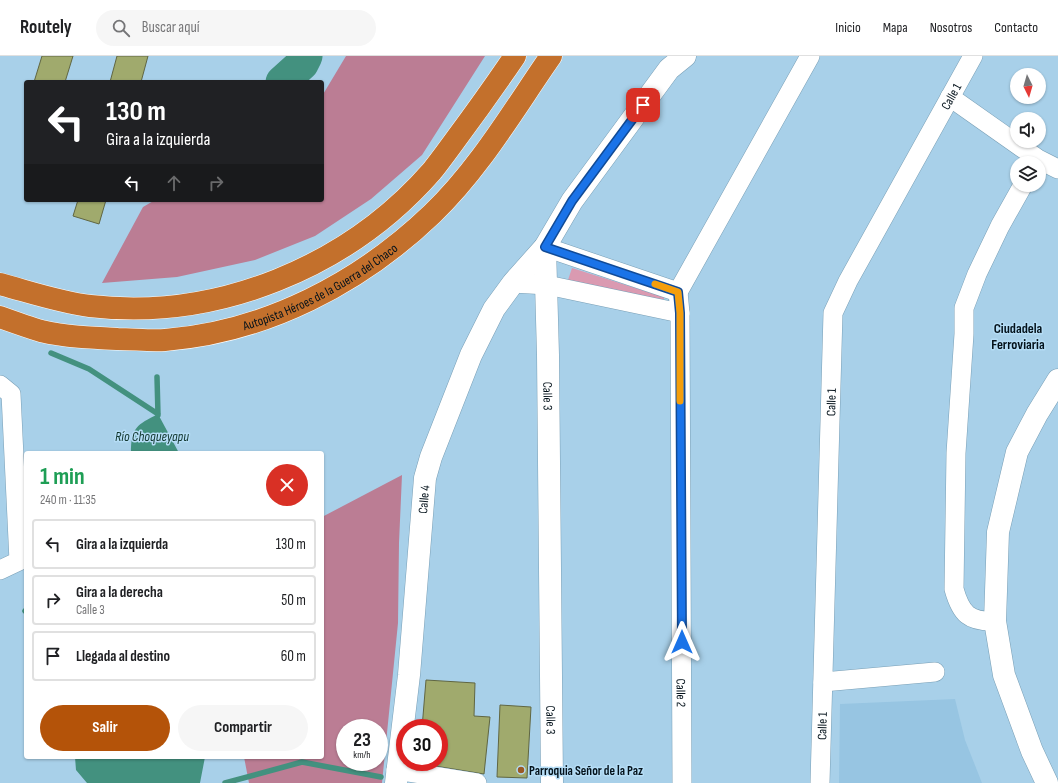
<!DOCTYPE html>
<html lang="es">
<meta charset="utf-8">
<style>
:root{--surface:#fff;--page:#f6f6f6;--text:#202124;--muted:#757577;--line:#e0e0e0;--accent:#b45309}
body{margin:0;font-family:"Sofia Sans Condensed",sans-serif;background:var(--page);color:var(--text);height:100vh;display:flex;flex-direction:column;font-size:15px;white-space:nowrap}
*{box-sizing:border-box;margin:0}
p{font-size:13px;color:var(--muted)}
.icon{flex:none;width:22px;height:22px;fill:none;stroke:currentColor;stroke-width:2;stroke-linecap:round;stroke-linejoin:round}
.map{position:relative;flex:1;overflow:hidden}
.panel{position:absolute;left:24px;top:395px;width:300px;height:308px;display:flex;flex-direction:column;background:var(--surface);border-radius:4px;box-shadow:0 1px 3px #0004}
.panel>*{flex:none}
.top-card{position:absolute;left:24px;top:24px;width:300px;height:122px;border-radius:4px;box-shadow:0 1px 3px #0004;background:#202124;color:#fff;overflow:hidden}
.needle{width:26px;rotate:175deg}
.controls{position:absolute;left:1010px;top:12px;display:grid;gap:8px}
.controls a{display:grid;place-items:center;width:36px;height:36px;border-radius:50%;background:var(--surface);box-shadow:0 1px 3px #0004;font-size:20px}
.speed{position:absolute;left:336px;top:663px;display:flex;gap:8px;font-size:20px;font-weight:700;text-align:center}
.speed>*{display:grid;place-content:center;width:52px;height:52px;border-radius:50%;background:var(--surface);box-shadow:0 1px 3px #0004;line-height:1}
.speed small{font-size:10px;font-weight:400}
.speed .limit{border:6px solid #d22;background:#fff;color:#111}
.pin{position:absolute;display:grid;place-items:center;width:34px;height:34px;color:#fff;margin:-17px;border-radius:8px;box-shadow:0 2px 6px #0006}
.me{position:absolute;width:44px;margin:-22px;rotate:0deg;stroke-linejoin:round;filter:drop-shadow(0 0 3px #0008)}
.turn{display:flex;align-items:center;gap:14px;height:84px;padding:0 16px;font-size:18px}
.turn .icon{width:52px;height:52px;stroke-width:2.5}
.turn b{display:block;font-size:28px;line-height:34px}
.lanes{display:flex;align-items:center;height:38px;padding:0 16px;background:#0003;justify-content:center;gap:20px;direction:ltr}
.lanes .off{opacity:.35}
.round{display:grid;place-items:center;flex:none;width:42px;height:42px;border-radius:21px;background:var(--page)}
.head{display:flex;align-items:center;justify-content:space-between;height:68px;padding:0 16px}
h1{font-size:24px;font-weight:700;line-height:30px;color:#1e9e55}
.action{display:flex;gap:8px;margin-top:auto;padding:8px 16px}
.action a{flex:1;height:46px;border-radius:24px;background:var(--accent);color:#fff;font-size:16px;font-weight:700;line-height:46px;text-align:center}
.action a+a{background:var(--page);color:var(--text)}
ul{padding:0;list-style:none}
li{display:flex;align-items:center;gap:12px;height:50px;margin:0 8px 6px;padding:0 8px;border:2px solid var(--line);border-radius:4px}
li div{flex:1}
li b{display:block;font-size:15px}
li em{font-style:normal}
header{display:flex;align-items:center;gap:24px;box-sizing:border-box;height:56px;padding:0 20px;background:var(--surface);border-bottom:1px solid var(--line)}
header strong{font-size:19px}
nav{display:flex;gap:22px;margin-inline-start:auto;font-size:14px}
.search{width:280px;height:36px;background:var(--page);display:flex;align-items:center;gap:10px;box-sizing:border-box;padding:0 14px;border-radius:22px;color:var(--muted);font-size:15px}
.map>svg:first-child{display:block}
</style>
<header>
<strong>Routely</strong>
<div class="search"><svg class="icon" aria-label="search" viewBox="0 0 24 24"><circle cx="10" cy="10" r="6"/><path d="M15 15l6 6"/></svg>Buscar aquí</div>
<nav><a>Inicio</a><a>Mapa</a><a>Nosotros</a><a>Contacto</a></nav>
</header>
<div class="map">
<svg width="1058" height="727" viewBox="0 0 1058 727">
<rect width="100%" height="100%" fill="#a8d0e9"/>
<path fill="#97c5e2" d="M955,643L965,684L982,727H839L840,648Z"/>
<path fill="#da9ab1" d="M572,212L664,241V243L663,244L568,224Z"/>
<path fill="#bb7d94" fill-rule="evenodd" d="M346,0H485L422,99L371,143L315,180L255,204L177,221L102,227L143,151L155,144H322V40Z
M402,419L399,487L398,567L382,727H249L244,701H322V461ZM345,672H379V706H345Z"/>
<path fill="#43917f" d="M158,358L179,397H131C131,371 137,369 158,358Z
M75,701H205L200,727H87L76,714Z"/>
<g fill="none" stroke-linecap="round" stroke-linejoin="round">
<path stroke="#43917f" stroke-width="5.5" d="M51,297L89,313L158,358
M157,321L158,359
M25,555L26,554
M225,727L302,706L381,721"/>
<path stroke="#43917f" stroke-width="33" d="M282,26L302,8L306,0"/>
</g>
<path fill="#a0aa6d" stroke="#606642" d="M42,0H73L65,26H34Z
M117,0H148L141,26H110Z
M78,144H106L99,168L73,160Z
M426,624L475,627L474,660L490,661L484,718L423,708L422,706H439V672H422Z
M500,649L531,651L527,722L497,721Z"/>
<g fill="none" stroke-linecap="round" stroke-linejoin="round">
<g stroke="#799fb6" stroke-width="20">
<g id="street">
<path d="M950,41L1038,103L1058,113"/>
<path d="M545,191L678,236"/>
<path d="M513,227L547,229L680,257"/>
<path id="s1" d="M678,236L680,257L682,727"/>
<path d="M678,236L810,0"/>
<path d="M0,329L11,338L19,505L0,514"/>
<path d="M995,565C969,566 961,558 954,533L956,397L964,278V252L977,218L1000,170L1023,129"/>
<path d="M823,626L935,616"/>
<path d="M396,714L477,727"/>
<path id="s2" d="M820,727L833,257L848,225L973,0"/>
</g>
</g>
<g stroke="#799fb6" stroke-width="23">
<g id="secondary">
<path id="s3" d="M545,191L548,299L552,727"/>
<path id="s4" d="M396,727L409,619L425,422L431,401L471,299L494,253L513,227L545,191L572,145L669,13L685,0"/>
<path d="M1047,727L1032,695L1004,619L995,565L998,476L1017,396L1037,358L1058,324"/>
</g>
</g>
<g stroke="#fff" stroke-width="23">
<g id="highway">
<path d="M0,228C30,236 59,246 90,250C217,265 348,211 432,115C440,105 448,94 456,83C476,56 496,28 515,0"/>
<path id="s5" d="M0,261C14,266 28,271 41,275C66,281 93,282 118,283C133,283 150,285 165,284C266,276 360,227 432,158C480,112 514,53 551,0"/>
</g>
</g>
<use href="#street" stroke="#fff" stroke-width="19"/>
<use href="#secondary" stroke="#fff" stroke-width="22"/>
<use href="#highway" stroke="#c3702c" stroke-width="22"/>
</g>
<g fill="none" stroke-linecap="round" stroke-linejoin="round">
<g stroke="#114b97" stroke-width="10">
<path id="route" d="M643,49L572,145L545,191L678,236L680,257L682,586"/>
</g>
<use href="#route" stroke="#1a73e8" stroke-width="7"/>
<path stroke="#f59e0b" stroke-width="7" d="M655,228L678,236L680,257V345"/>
</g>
<circle fill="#9a5925" stroke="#b5ddf6" stroke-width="1.5" cx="521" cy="714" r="4"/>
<g text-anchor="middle" stroke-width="3" stroke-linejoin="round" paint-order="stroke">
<g font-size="13" fill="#04121b" stroke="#b5ddf6">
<text dy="5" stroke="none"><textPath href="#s2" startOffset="717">Calle 1</textPath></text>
<text dy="5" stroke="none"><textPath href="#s5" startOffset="334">Autopista Héroes de la Guerra del Chaco</textPath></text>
<text dy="5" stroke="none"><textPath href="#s3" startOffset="149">Calle 3</textPath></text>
<text dy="5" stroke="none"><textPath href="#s2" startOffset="381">Calle 1</textPath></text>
<text dy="5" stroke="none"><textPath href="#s4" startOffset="285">Calle 4</textPath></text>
<text dy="5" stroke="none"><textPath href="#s1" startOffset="401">Calle 2</textPath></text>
<text dy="5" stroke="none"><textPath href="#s3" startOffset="473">Calle 3</textPath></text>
<text dy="5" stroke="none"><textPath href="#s2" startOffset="57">Calle 1</textPath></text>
</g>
<g font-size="13" font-weight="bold" fill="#04121b" stroke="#b5ddf6" text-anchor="start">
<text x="529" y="719">Parroquia Señor de la Paz</text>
</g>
<g font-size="14" font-weight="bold" fill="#04121b" stroke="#b5ddf6">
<text x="1018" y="277">Ciudadela<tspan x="1018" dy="16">Ferroviaria</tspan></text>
</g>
<g font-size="14" font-style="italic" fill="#10352d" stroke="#b5ddf6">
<text x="152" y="385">Río Choqueyapu</text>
</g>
</g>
</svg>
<div class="controls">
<a><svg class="needle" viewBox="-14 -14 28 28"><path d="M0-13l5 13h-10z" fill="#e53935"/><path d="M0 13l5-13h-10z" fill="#757577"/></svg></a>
<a><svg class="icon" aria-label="sound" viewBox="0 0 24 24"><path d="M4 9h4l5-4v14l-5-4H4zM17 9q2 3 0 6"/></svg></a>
<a><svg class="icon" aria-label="layers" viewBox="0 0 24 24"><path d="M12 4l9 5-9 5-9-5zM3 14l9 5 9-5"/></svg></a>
</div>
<div class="speed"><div>23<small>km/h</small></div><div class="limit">30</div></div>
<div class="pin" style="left:643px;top:49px;background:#d93025"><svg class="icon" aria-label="arrive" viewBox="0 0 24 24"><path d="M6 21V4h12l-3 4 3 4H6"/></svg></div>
<svg class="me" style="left:682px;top:586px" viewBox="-20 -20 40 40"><path d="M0-17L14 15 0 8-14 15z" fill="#1a73e8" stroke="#fff" stroke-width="4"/></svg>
<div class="top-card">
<div class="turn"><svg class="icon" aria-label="left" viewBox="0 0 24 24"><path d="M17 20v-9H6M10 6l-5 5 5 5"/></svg><div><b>130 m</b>Gira a la izquierda</div></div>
<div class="lanes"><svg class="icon" aria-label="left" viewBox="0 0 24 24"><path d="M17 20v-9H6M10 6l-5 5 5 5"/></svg><svg class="icon off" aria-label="ahead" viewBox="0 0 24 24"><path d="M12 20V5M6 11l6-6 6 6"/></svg><svg class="icon off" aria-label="right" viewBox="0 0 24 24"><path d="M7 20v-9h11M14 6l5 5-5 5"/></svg></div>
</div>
<section class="panel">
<div class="head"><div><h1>1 min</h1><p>240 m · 11:35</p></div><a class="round" style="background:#d93025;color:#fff"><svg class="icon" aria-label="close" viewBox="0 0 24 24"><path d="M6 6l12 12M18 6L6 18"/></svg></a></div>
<ul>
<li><svg class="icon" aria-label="left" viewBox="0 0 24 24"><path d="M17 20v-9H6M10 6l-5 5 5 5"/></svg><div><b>Gira a la izquierda</b></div><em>130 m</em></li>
<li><svg class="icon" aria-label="right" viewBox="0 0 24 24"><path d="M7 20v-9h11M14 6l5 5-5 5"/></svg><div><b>Gira a la derecha</b><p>Calle 3</p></div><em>50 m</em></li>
<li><svg class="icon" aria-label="arrive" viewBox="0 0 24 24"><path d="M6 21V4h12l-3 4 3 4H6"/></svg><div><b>Llegada al destino</b></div><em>60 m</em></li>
</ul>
<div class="action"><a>Salir</a><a>Compartir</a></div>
</section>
</div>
